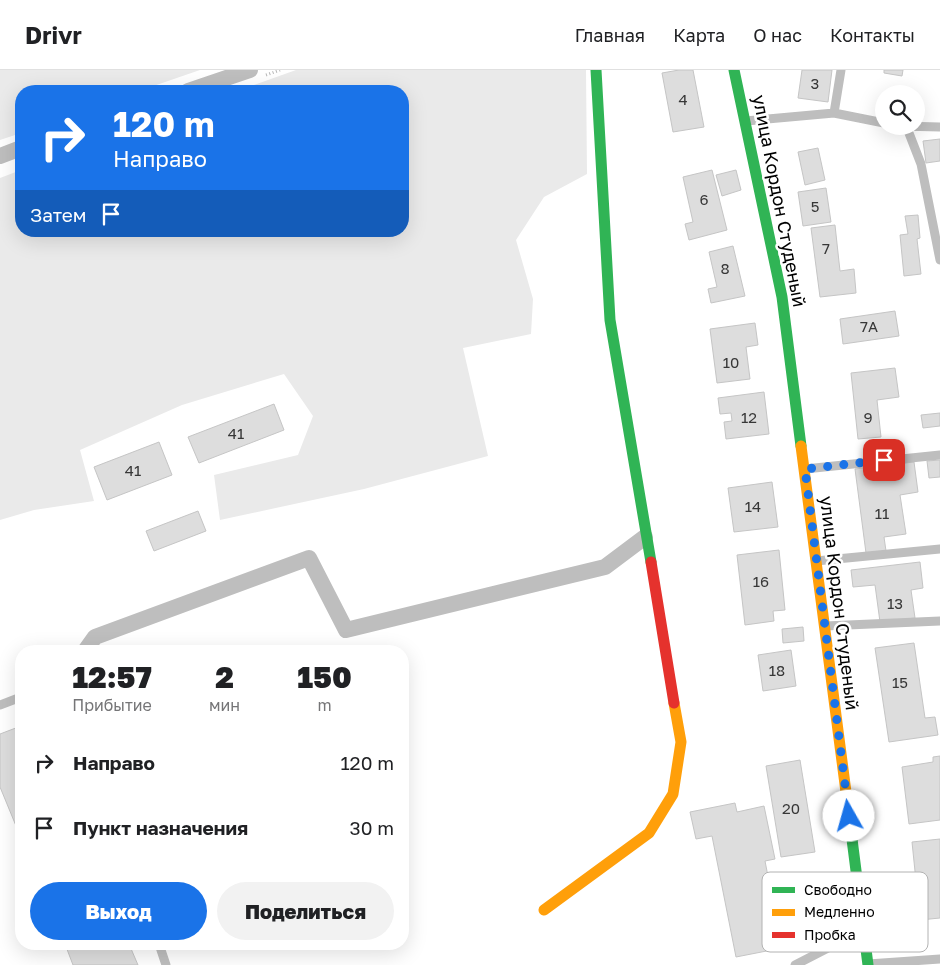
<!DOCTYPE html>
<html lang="ru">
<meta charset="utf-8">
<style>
:root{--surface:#fff;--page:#f2f2f2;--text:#202124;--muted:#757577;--line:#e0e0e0;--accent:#1a73e8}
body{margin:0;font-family:"Golos Text",sans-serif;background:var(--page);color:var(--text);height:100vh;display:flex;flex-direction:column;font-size:19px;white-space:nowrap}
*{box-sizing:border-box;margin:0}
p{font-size:16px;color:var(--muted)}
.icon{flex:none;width:28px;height:28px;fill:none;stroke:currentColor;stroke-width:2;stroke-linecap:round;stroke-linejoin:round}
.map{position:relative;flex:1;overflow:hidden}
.drawer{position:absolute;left:15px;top:575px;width:394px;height:305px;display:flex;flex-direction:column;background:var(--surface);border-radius:20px;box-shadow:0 5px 20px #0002}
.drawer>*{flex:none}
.banner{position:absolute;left:15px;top:15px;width:394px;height:152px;border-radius:20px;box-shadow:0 5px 20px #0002;background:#1a73e8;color:#fff;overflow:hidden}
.buttons{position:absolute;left:875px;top:15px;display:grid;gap:10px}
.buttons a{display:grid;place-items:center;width:50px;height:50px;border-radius:50%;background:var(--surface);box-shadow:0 5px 20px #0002;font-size:25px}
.pin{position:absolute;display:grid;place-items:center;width:42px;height:42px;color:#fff;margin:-21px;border-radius:10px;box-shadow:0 2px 8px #0006}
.me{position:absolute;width:55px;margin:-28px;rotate:353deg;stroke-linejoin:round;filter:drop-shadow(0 0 4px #0008)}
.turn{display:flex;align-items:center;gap:18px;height:105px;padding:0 15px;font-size:22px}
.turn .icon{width:65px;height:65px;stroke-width:2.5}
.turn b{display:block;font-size:35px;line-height:42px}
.then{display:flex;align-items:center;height:48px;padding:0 15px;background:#0003;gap:10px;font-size:19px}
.eta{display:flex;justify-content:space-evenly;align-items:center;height:85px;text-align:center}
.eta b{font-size:30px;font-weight:800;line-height:35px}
.primary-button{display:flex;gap:10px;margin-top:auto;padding:10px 15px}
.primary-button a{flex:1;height:58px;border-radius:30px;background:var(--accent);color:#fff;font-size:20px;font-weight:800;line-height:58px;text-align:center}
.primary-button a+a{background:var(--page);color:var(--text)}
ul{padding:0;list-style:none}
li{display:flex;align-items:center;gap:15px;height:65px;padding:0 15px}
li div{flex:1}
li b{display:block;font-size:19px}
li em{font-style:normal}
header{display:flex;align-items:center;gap:30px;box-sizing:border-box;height:70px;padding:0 25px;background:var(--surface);border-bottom:1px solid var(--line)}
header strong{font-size:24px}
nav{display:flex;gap:28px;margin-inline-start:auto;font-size:18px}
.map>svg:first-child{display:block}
</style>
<header>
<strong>Drivr</strong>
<nav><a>Главная</a><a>Карта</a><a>О нас</a><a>Контакты</a></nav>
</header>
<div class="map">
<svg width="940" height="895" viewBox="0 0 940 895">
<rect width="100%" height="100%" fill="#fff"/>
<path fill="#eaeaea" d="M0,0H200L139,21H21V63L0,70Z
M296,0H586L587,104L544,127L516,170L533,229L531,264L463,278L488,386L364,419L220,450L214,405L298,385L313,346L284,304L182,335L80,380L94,431L34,440L0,450V108L21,100V161H402V21H237Z"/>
<path fill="#ddd" stroke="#c5c5c5" d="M679,0H693L704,57L673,62L662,3Z
M802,0H832L828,32L798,28Z
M884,0H903L902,6L884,3Z
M940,69V91L926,93L923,71Z
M818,78L825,110L805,115L798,82Z
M712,100L727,160L689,170L685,154L693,152L683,107Z
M736,100L741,120L722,126L716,105Z
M826,118L831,152L803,156L798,122Z
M918,145L920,168L917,169L921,204L904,206L900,165L908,164L905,146Z
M835,155L840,201L854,199L856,223L820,227L811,158Z
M733,176L745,226L711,233L708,219L717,217L709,182Z
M895,241L899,266L843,274L840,249Z
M755,253L758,275L746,277L750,309L717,313L710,259Z
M895,298L899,327L877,330L881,367L858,369L851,303Z
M764,322L769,364L726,369L724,352L732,351L731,343L720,344L718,328Z
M274,334L284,360L199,393L188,367Z
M940,343V356L923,358L921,345Z
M159,372L172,405L107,430L94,397Z
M940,390V407L929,408L927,391Z
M914,392L918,422L900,425L906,464L884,467L886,481L866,483L855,399Z
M772,412L778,457L734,462L728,418Z
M198,441L206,461L154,481L146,461Z
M779,480L785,540L773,541L774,551L745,555L737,485Z
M920,492L923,518L911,520L915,548L880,552L875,515L853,517L851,500Z
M803,557L804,571L783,573L782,559Z
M914,573L925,648L935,647L938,665L889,672L875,578Z
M791,580L796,616L763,621L758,585Z
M21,656V768L0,717V664Z
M940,686V750L909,754L902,697L933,692V687Z
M800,690L815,782L781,787L766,696Z
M735,733L737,742L764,736L775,789L765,791L782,878L736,887L712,766L696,769L690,742Z
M940,769V848L920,850L912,772Z
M65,874H129L138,895H73Z"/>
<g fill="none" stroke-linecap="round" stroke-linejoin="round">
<path stroke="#b8b8b8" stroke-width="3" stroke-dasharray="1 2.5" stroke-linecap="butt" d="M266,5L280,0"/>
<path stroke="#bebebe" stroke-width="9" d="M834,43L841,0
M746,51L834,43L884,53
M900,56L940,57
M907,58L921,94L940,190
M805,399L940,385
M816,491L940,479
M825,556L940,551
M0,635L21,627
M159,874L166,895
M868,894L940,889
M795,895L861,861"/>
<path stroke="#bebebe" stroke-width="16" d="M188,21L250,0
M0,86L21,78
M85,581L95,567L309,488L346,560L605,497L645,467"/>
<path stroke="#30b455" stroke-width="11" d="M596,0L610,250L651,492
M734,0L782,227L801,376
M846,722L868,895"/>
<path stroke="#ff9f0a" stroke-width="11" d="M801,376L846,722
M544,840L649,763L673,724L681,672L674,633"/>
<path stroke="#e5322d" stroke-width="11" d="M651,492L674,633"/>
</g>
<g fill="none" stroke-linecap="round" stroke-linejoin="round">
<path stroke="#1a73e8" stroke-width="9" stroke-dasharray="0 16.2" d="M849,746L805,399L884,390"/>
</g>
<g text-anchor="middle" stroke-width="5" stroke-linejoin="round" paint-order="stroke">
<g font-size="15" fill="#373737">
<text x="815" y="19">3</text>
<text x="683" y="35">4</text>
<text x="704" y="135">6</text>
<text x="815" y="142">5</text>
<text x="826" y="184">7</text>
<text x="725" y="204">8</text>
<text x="869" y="262">7А</text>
<text x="731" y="298">10</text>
<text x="749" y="353">12</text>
<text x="868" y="353">9</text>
<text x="236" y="369">41</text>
<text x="133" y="406">41</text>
<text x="753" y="442">14</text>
<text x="882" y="449">11</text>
<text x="761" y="517">16</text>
<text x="895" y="539">13</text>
<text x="777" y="606">18</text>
<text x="900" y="618">15</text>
<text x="791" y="744">20</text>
</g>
<g font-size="18" fill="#000" stroke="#fff">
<text transform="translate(779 131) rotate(79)" y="6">улица Кордон Студеный</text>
<text transform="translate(839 533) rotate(83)" y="6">улица Кордон Студеный</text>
</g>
</g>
<rect x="762" y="802" width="166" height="80" rx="8" fill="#fff" stroke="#b2b2b2" stroke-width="1"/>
<rect x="772" y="817" width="23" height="6" fill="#30b455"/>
<rect x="772" y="839" width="23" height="7" fill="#ff9f0a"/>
<rect x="772" y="862" width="23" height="6" fill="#e5322d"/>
<g font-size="14" fill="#000">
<text x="804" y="825">Свободно</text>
<text x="804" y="847">Медленно</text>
<text x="804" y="870">Пробка</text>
</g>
</svg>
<div class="buttons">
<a><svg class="icon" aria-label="search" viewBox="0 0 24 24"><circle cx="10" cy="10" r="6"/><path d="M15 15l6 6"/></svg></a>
</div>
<div class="pin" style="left:884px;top:390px;background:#d93025"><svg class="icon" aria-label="arrive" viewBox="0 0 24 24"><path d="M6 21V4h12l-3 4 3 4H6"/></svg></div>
<svg class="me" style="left:849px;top:746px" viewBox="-20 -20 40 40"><circle r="19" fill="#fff"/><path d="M0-13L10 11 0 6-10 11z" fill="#1a73e8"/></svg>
<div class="banner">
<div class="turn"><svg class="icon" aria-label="right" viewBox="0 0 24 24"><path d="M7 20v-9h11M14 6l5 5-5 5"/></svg><div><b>120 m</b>Направо</div></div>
<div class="then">Затем<svg class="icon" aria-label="arrive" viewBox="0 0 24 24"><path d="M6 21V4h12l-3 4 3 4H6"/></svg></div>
</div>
<section class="drawer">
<div class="eta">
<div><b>12:57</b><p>Прибытие</p></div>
<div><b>2</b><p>мин</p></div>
<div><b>150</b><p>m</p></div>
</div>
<ul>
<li><svg class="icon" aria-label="right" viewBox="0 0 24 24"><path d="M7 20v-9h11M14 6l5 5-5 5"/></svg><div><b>Направо</b></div><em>120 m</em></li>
<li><svg class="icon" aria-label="arrive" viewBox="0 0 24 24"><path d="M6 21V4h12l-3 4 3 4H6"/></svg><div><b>Пункт назначения</b></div><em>30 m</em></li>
</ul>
<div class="primary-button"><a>Выход</a><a>Поделиться</a></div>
</section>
</div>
